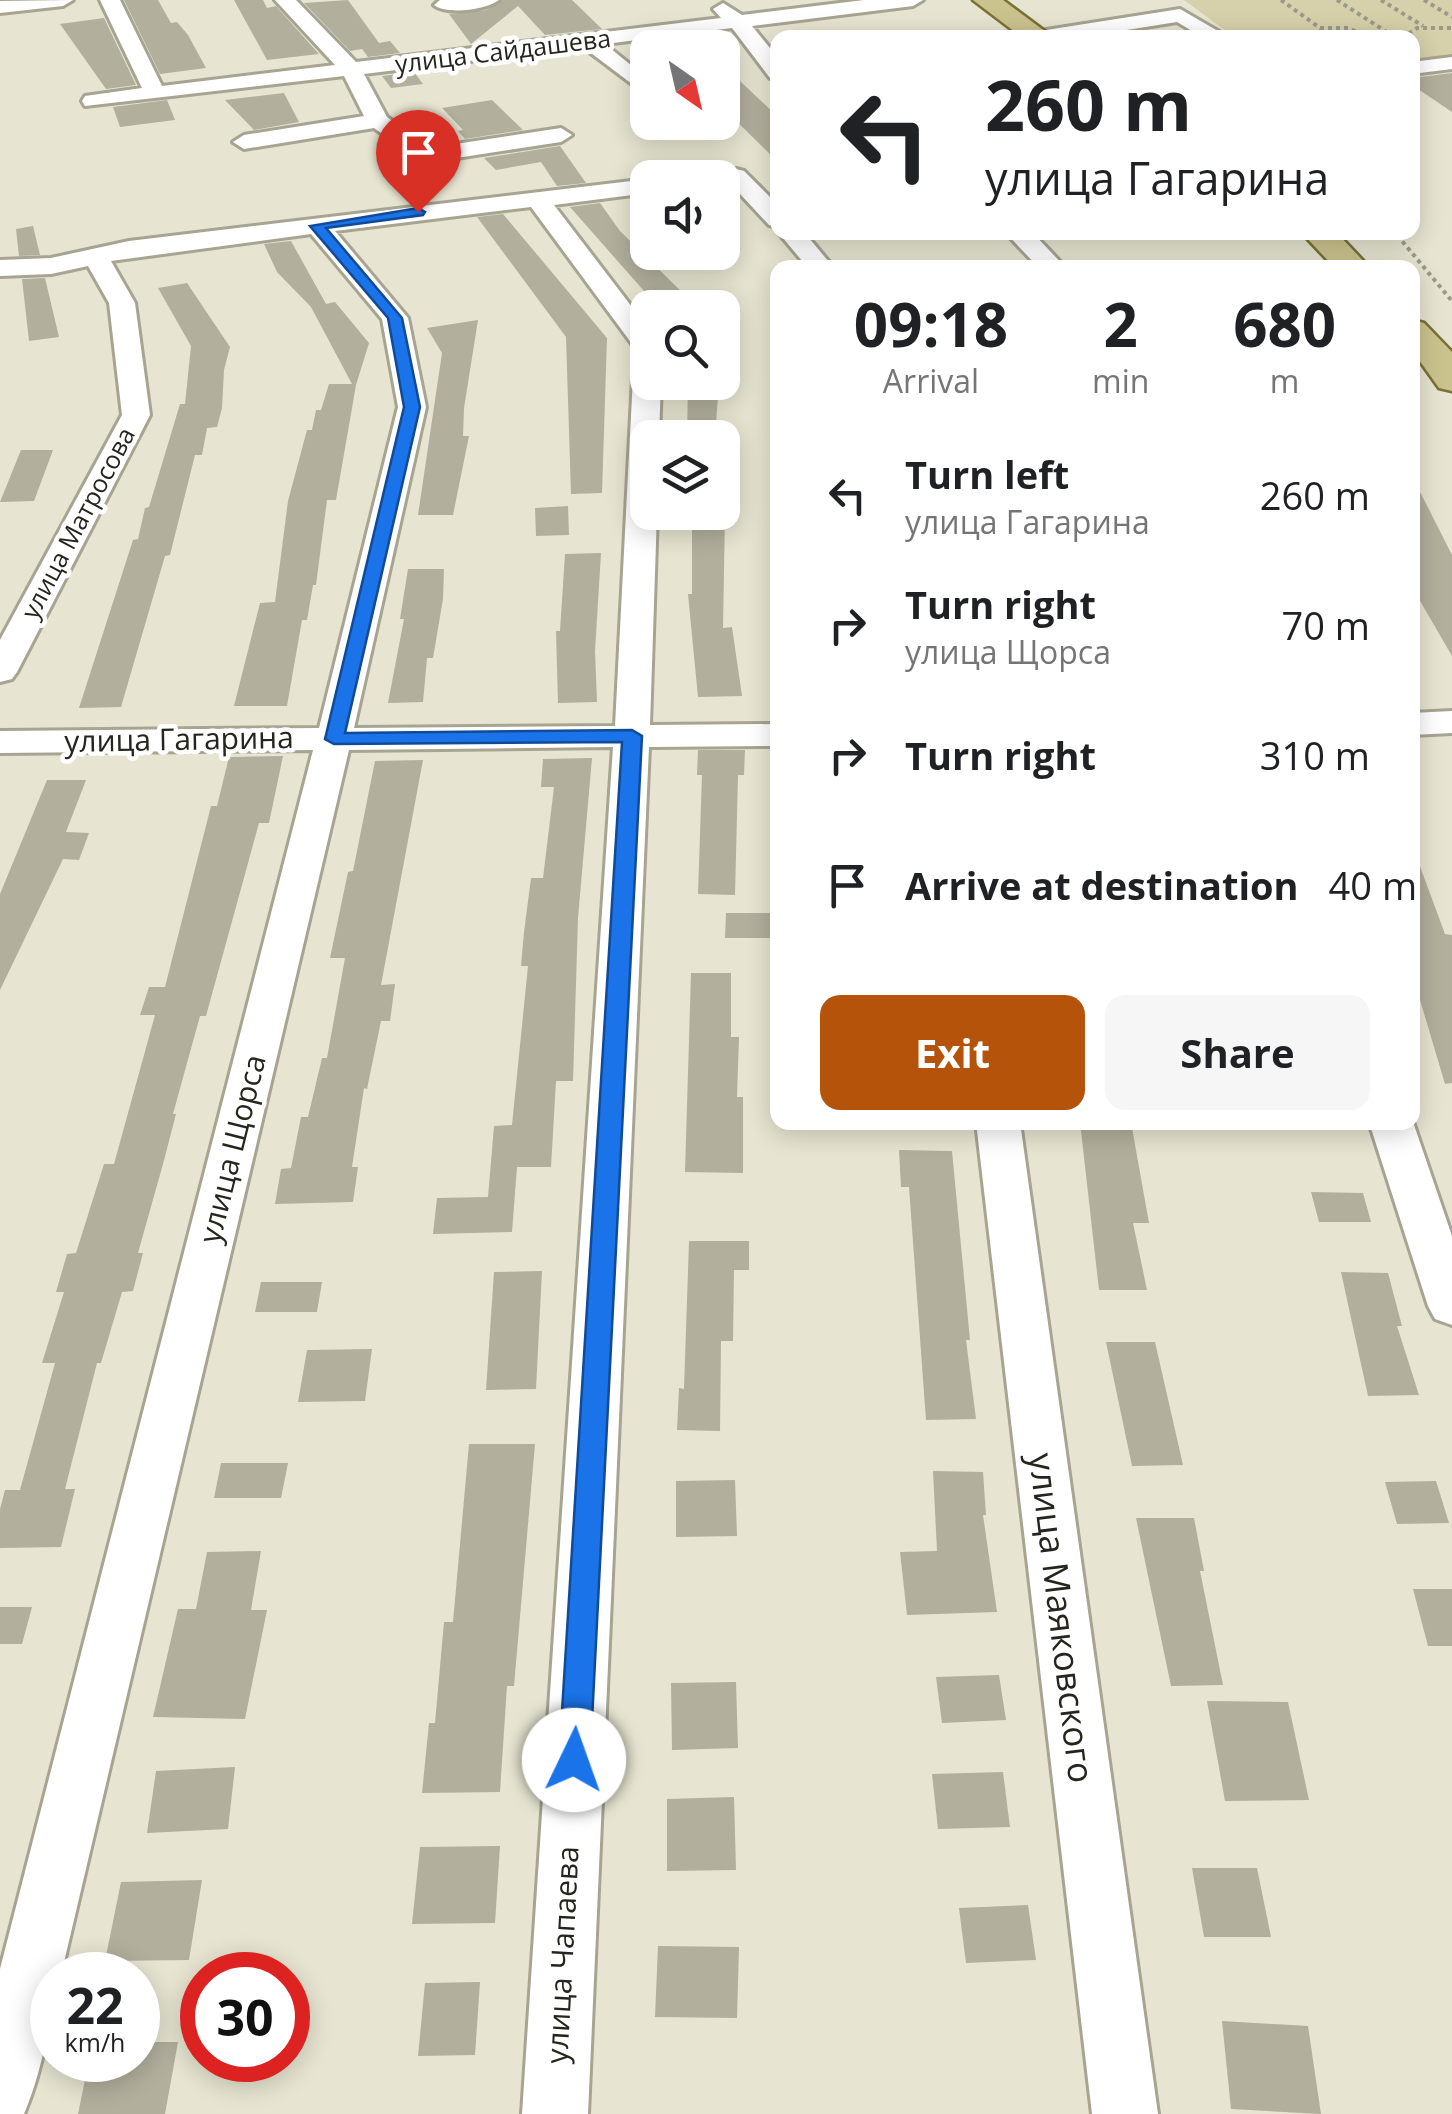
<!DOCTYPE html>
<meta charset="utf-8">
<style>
:root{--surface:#fff;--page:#f6f6f6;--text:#202124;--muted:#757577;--accent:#b45309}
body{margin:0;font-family:"Open Sans",sans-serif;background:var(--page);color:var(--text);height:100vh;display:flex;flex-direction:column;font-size:38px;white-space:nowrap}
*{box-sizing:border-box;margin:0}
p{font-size:32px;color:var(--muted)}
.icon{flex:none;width:55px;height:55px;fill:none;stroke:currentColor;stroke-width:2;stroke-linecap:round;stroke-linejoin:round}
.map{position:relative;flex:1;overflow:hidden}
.sheet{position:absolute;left:770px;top:260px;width:650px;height:870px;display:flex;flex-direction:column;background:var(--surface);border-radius:20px;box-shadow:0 5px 25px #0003}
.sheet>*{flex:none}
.hud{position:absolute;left:770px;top:30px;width:650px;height:210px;border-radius:20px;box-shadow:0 5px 25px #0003;background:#fff;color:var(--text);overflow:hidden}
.needle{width:65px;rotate:146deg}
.fabs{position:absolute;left:630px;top:30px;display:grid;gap:20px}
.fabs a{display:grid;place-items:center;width:110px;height:110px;border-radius:20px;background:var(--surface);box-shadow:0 5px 25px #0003;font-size:50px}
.speed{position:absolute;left:30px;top:1952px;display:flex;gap:20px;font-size:50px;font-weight:700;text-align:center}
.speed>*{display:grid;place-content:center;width:130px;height:130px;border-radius:50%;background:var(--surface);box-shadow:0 5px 25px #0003;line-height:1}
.speed small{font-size:25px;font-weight:400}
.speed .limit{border:15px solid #d22;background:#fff;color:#111}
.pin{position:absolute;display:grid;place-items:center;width:85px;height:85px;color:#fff;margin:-102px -42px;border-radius:50% 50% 50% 0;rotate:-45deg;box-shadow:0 0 10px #0007}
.pin .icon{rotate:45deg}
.me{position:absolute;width:110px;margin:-55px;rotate:3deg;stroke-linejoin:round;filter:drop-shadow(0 0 8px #0008)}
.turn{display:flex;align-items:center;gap:35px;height:210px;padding:0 50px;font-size:45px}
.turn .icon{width:130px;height:130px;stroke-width:2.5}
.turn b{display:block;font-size:70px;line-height:85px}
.eta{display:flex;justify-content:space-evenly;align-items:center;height:170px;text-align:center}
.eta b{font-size:60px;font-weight:700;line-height:70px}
.action{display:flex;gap:20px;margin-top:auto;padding:20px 50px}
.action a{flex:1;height:115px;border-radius:20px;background:var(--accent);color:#fff;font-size:40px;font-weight:700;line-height:115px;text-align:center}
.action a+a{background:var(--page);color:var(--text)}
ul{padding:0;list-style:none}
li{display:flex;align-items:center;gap:30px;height:130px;padding:0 50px}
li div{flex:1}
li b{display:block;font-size:38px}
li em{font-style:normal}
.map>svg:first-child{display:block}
</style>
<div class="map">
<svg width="1452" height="2114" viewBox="0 0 1452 2114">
<rect width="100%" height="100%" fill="#e7e5d1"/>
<path fill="#d6d1aa" d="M1184,0H1452V64L1413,68L1412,38L1234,37Z"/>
<path fill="#b2af9d" d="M124,0H158L171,23L177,22L188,35L206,68L160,74Z
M234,0H263L267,8L276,6L319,54L267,60Z
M348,0L379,43L390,41L400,53L368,57L362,49L350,51L304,3Z
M503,0H572L602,29L545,35L518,6L471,44L449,14L486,10Z
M104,18L136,85L106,89L60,24Z
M722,64L778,117V162L722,107Z
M414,72L423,84L391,88L382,76Z
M1452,73V112L1412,85V78Z
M284,93L299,122L254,130L225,100Z
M167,100L175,120L120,127L113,107Z
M492,100L523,130L465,139L458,131L463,130L442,108Z
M560,146L586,183L557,186L541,162L496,170L484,158Z
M600,203L620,231L698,308H659L570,207Z
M503,214L607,338L602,493L571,494L566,337L477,217Z
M33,226L40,255L19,256L16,229Z
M291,241L326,304L335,302L369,343L356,385L336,500H327L316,585H313L307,620H302L287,706H234L260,603L275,602L288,501L307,430H312L316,410H321L329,384H352L311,307L277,272L264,244Z
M45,278L59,337L29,341L22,279Z
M187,283L230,347L224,370L222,408L217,427L207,428L202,455H195L170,555L165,556L121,707L79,708L133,540L138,539L145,508L149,507L180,404H185L191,346L158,288Z
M478,320L464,408L463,436H469L453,515H418L442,353L427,328Z
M688,382H719L715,438H687Z
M21,450H53L34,501L0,502Z
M1412,476L1452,555V656L1412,587Z
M568,506L569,535L536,536L535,508Z
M692,512H725L723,628L732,627L742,696L698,697L688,594H692Z
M601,553L595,651L597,702L558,703L556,631H560L565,554Z
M408,569H444L443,599L433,658H427L423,702L388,703L404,619H400Z
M698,750H745L744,775H738L735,895L698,894L702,775H697Z
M283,756L269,823H259L206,1016H200L173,1114H176L163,1164L138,1253H143L133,1291L122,1292L101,1363H97L65,1489H75L61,1547L0,1548V1509L5,1490H20L55,1363H42L64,1292H56L67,1254L76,1253L104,1164H114L155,1015H140L149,987H165L211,806H217L229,757Z
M592,758L578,918L573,1081H556L551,1167H517L512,1232L433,1234L437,1198L488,1197L494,1126L512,1125L528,966H521L524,932L531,878H543L554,787H541L543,759Z
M423,760L381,985L395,984L390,1021H381L367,1089L364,1088L352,1167H358L353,1202L275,1204L281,1169L291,1168L301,1117H308L322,1058H327L345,958H330L348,872L353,871L375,761Z
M47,780H86L66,832L89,833L79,860L63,859L0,990V894Z
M1415,853L1445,934L1452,935V1083L1445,1084L1412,973Z
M726,913H774V938H725Z
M691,973H731V1037H739L737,1097H743V1173L685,1172Z
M1080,1122H1131L1149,1223H1133L1147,1290H1099Z
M899,1150L952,1151L970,1340H966L976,1419L926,1420L909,1187H901Z
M1311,1192L1363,1193L1371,1222H1319Z
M689,1241H749V1270H734L733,1341H721L720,1431L677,1430L679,1388L684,1389Z
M542,1271L536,1389L486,1390L494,1272Z
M1341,1272L1388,1273L1402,1326H1397L1419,1395L1368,1396Z
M261,1282H322L317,1312H255Z
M1106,1342H1155L1183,1465L1132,1466Z
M372,1349L365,1401L298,1402L307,1350Z
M469,1444H535L514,1686H507L500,1792L422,1793L429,1723H435L444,1622H453Z
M221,1463H288L281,1498H214Z
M933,1471L983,1472L986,1515H983L997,1612L907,1615L900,1552L937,1551Z
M735,1480L737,1536L676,1537V1481Z
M1436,1481L1449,1523L1397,1524L1385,1482Z
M1136,1518H1194L1204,1571H1200L1223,1685L1171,1686Z
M261,1551L251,1610H267L245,1719L153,1717L178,1609H196L207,1552Z
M1413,1589H1452V1646H1428Z
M0,1607H32L22,1644H0Z
M999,1675L1006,1720L942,1723L936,1677Z
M736,1682L738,1748L672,1750L671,1683Z
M1207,1701L1288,1702L1309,1800L1225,1801Z
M235,1767L228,1829L147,1833L156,1771Z
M1003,1772L1010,1827L938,1829L932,1774Z
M734,1797L736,1870L667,1871V1799Z
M500,1846L495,1923L412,1924L420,1847Z
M1192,1868H1257L1271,1937H1204Z
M202,1880L189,1960L105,1961L121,1882Z
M1028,1905L1036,1960L966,1963L959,1908Z
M658,1946L739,1947L737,2018L655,2017Z
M480,1982L475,2055L418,2056L425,1983Z
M1222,2021L1308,2026L1321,2114L1231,2109Z
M138,2042H178L165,2114H78L89,2060H138Z"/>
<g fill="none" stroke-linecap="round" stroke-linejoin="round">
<g stroke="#a7a492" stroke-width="6">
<path id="minor" d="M73,0L63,6L0,13V1Z
M100,0H120L162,86L335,65L275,0H296L356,62L721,18L713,9L723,3L742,15L864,0H923L913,6L752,26L778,58V79L770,78L732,28L605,44L648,79V96L583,47L364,74L387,117L429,148L561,128L572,135L561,142L424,163L374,128L244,149L233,142L244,135L364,116L344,76L85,106L82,101L85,96L142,88Z
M499,0C486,10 447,15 434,5L440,0Z
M1180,9L1223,34L1221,38H1204L1177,22L1076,38L1030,37L1040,31Z
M1452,57V69L1412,74V62Z
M736,169L744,171L778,205V227L769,225L728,181L724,176Z
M648,179V193L554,205L648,328V382H661L659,438H648V512H657L650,725L778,724V746L649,747L588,2114H522L613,747L349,750L61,1975H52C52,2021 42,2071 24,2114H0V1969L313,750L0,753V731L319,728L398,407L382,319L311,234L111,261L135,303L150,415L17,672L12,679L0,682V640L122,415L109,303L88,266L51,274L0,276V260L51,258L129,241ZM531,207L638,352L634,358L615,726L354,728L426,407L408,318L335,231Z
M778,232H804L834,268H808Z
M1005,232H1032L1066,268H1039Z
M1452,711V733L1412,735V713Z
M976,1122H1020L1158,2114H1092Z
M1369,1122H1413L1452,1236V1325L1435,1319L1428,1306Z"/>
</g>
<g stroke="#7a7136" stroke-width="5">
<path id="major" d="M973,0H1003L1054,38H1023Z
M1301,232H1336L1370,268H1335Z
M1412,320L1424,323L1452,352V391L1439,388L1412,350Z"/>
</g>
<path stroke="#9b998a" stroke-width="4" stroke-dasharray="4 4" stroke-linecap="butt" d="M1281,0L1320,28H1348L1370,38
M1337,0L1396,38
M1381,0L1423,26
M1424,0L1452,17
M1402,38L1417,28H1452
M1390,232L1397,235L1452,301"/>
<use href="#minor" fill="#fff" fill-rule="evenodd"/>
<use href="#major" fill="#cbc38e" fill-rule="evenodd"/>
</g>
<path fill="#1a73e8" stroke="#114b97" stroke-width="2.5" d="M418,208L425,212L423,215L326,228L402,318L420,407L345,733L632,730L642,736L590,1760L585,1770L574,1774L564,1770L559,1760L622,742L334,744L325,739L404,407L388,318L310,226Z"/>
<g text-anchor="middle" stroke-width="9" stroke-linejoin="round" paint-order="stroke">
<g font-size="25" fill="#25241d" stroke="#fff">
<text transform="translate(503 51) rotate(-7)" y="9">улица Сайдашева</text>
<text transform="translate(78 523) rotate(-62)" y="9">улица Матросова</text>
</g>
<g font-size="30" fill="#25241d" stroke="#fff">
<text transform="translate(179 740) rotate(-1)" y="10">улица Гагарина</text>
<text transform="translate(233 1149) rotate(-76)" y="10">улица Щорса</text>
<text transform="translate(563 1955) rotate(-87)" y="10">улица Чапаева</text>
</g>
<g font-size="35" fill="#25241d" stroke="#fff">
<text transform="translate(1061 1618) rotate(83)" y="12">улица Маяковского</text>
</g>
</g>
</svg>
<div class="fabs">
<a><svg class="needle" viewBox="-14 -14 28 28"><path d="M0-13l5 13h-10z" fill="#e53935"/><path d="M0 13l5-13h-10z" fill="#757577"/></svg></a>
<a><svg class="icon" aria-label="sound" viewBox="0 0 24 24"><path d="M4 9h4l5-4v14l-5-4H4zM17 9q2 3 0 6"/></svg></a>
<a><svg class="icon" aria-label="search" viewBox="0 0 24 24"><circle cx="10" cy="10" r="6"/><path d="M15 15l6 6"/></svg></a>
<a><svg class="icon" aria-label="layers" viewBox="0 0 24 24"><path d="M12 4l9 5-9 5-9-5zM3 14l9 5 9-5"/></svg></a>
</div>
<div class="speed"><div>22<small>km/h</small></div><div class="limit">30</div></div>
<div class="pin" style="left:418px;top:212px;background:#d93025"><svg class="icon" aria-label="arrive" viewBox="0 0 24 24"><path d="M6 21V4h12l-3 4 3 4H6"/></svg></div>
<svg class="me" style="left:574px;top:1760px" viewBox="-20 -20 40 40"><circle r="19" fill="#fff"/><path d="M0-13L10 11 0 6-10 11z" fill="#1a73e8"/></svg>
<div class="hud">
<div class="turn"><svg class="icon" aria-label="left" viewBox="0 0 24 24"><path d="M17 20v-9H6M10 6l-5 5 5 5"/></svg><div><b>260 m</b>улица Гагарина</div></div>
</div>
<section class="sheet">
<div class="eta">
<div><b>09:18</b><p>Arrival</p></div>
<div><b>2</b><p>min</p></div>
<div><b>680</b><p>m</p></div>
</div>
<ul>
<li><svg class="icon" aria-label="left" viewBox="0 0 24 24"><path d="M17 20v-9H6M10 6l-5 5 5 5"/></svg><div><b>Turn left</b><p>улица Гагарина</p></div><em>260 m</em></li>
<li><svg class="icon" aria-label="right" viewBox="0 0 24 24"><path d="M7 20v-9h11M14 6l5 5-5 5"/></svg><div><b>Turn right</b><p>улица Щорса</p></div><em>70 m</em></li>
<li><svg class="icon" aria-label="right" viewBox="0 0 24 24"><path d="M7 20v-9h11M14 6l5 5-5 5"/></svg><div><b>Turn right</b></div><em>310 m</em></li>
<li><svg class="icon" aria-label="arrive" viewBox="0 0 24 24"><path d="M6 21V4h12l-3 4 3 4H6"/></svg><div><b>Arrive at destination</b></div><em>40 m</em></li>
</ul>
<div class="action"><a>Exit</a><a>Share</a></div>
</section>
</div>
